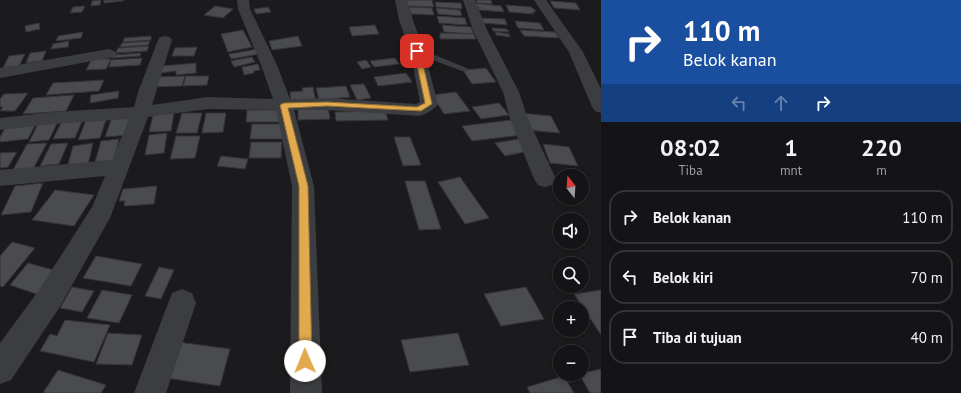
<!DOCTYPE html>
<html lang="id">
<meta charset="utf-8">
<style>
:root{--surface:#141416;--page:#1d1d1f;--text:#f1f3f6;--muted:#9d9ea1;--line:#333335}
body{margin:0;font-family:"PT Sans",sans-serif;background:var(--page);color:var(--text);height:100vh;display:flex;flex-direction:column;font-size:15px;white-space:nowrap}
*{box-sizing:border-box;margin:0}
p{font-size:13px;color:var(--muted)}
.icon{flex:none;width:22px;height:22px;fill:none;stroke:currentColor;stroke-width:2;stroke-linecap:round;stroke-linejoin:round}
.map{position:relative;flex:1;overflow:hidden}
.drawer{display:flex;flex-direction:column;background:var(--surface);width:360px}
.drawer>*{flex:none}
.guide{background:#1a4fa0;color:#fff;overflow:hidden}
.needle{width:26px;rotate:343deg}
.tools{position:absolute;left:553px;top:169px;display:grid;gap:8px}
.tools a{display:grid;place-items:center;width:36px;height:36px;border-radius:50%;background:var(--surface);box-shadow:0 2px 6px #0003,0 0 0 1px var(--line);font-size:20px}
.pin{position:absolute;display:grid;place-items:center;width:34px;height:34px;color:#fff;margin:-17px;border-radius:8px;box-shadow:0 2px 6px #0006}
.me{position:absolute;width:44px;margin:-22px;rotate:359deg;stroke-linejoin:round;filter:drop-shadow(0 0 3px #0008)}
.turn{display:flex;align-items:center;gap:14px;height:84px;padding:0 16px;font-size:18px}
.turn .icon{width:52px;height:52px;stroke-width:2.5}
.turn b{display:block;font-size:28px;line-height:34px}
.lanes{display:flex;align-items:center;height:38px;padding:0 16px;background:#0003;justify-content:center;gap:20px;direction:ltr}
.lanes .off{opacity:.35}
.eta{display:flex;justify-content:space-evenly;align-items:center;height:68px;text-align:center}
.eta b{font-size:24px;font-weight:800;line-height:28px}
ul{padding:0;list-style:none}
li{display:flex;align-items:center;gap:12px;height:54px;margin:0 8px 6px;padding:0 8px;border:2px solid var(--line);border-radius:16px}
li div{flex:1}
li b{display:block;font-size:15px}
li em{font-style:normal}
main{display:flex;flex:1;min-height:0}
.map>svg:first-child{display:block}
</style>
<main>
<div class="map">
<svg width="601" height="393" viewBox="0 0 601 393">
<rect width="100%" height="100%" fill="#1b1b1d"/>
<path fill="#4a4b4f" stroke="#353538" d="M101,0L100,5L91,6L92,1Z
M104,0H124L123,1L104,3Z
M403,0H432L434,7L404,6Z
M476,0H491L492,4L477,3Z
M550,1L576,3L580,10L554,8Z
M435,2L461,3L462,9L436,7Z
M474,3L501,6L504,12L479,10L478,7H475Z
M506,5L531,7L534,9L536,12H532L534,14L509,12Z
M85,6L82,12L70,13L73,7Z
M215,6L233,9L223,18L204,15Z
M268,7L271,12L256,14L254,9Z
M409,7L432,8L434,15L411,14Z
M436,8L460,10L462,16L438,14Z
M437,16L465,18L467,25L439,23Z
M480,18L505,19L507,25L482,23Z
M515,21L540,23L544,30L518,28Z
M39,23L40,29L26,32L25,26Z
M375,25L379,34L352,36L349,27Z
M442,25L471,27L474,34L444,32Z
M492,28L507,29L509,32L493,31Z
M243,30L252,47L228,52L221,34Z
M520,30L555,32L559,38L524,36Z
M83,32L81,38L56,41L58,36Z
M495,32L509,34L510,37L496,35Z
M440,33L474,34L476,39H440Z
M151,36V40L123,42L124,38Z
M298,36L302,46L272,50L269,41Z
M69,41L68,47L51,49L53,44Z
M150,41L148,45L120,47L122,43Z
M149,46L147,51L116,53L118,48Z
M197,47L194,56H172L175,48Z
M257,49L260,54L231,59L229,54Z
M46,51L42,61L26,63L30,53Z
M141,53L140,56L112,58L113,55Z
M25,54L19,66L3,68L9,56Z
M252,57L255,62L234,67L231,61Z
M142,58L140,65L109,67L111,60Z
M395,58L399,64L374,67L370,61Z
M92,59H111L106,69L86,70Z
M366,60L371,67L362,69L357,62Z
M196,63V73L176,75V71L161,73L162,66Z
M258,64L260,70L254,71V73L244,75L242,67Z
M486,68L496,82L472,84L463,70Z
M406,73L412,82L378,86L374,77Z
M185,76L182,86L149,87L154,77Z
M186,76H209L207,85L183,86Z
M104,80L99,91L46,95L53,83Z
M364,84L371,98L357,100L350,85Z
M346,86L350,97L319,100L316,88Z
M313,87L316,102L291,104L290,92L303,91L302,88Z
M119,91L118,98L90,103L91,95Z
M456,92L470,111L444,114L432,95Z
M28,93L15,111H0L3,107H0V99L4,94Z
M74,95L66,111L23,114L33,98Z
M499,103L509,115L481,119L472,107Z
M328,107L330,119L298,120V108Z
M247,110H281L280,122H246Z
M385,111L388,120L336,121L335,112Z
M174,113L171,131L149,132L153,115Z
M182,113H202L197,133H176Z
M206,113H226L223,132L202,133Z
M520,113L551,116L560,133L527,130Z
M133,115L128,135L105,137L112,117Z
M107,117L100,138L78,140L87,118Z
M83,119L75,138L53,139L62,121Z
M511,120L523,135L472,141L462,126Z
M58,121L49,140L29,142L39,122Z
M36,123L28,139L0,142V137L6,126Z
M252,124H284V139H250Z
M167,133L164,153L145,155L149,135Z
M176,136H200L195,158L170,159Z
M394,137H410L421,165L403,166Z
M119,139L114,160L95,162L101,141Z
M518,139L529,151L505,156L495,143Z
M251,142H282L281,158H249Z
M47,143L33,169L13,170L27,144Z
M68,143L59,164L40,166L51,144Z
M93,143L88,165L67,168L73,146Z
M543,144L569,147L578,166L550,163Z
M17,152L8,167L0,168V153Z
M221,156L248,159L245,169L217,166Z
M460,177L489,218L465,224L438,182Z
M405,181H425L441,229L419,230Z
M43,183L31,212L1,215L15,186Z
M157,186L154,204L124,206L125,201H119L123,189Z
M55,190L94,195L74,226L32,220Z
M12,242L35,248L3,287L0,286V256Z
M96,256L142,264L131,286L83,278Z
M28,263L57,271L39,295L10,285Z
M159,267L174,270L161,299L145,296Z
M72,287L94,291L82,312L60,308Z
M526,287L544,319L501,326L484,294Z
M102,290L132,295L119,323L87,318Z
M601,290V335L574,294Z
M65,320L110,325L94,362L40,351L50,334L57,336Z
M108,333L142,335L132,365L96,364Z
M458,333L469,365L410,372L401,340Z
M178,342L230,349L220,386L166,378Z
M601,369V393H590L579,374Z
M58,370L106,385L101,393H43Z
M564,376L574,393H530L527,387Z"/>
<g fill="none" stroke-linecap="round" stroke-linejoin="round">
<path fill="#3c3d41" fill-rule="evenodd" d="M414,49H420L469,69L468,71H462L414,53Z"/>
<path fill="#3c3d41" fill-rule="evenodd" d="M237,0H249L250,9L277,65L290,99L327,98L416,104L420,102L410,51L399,20L395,0H407L413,20L424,51L438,104C433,111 426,114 419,116L327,110H294L314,186L322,393H290L292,186L276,110L208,109L148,117L110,218L59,308L11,380L0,384V343L39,290L92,207L105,176L0,186V170L112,160L129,119L54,124L0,130V118L54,112L134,107L138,92L158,40L160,37L165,36L170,37L172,40L152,105L208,97L273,99L261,65L238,9Z
M463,0H475L487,30L519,92L528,119L556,179L552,185L545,187L538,185L534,179L510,119L503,92L473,30Z
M534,0H546L583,52L601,89V113L595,111L592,107L569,52Z
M109,49L114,51L117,54L114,57L0,78V68Z
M182,289L192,293L196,303L166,393H134L172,293Z"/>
</g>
<path fill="#e1aa4e" stroke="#926e33" d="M417,49L420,51L432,104L421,111L327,106L288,108L308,186L312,361L310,365L305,367L301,365L299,361V186L280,105L284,103L327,102L417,107L425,103L414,51Z"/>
</svg>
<div class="tools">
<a><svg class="needle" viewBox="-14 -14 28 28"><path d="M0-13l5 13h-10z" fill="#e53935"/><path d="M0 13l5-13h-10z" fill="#9d9ea1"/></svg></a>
<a><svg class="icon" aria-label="sound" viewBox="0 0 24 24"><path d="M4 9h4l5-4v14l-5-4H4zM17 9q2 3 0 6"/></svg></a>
<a><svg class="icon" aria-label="search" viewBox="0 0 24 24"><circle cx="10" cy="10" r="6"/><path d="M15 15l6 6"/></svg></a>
<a>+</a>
<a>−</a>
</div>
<div class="pin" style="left:417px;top:51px;background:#d93025"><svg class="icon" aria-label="arrive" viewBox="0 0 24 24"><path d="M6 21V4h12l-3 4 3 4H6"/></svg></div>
<svg class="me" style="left:305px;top:361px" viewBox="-20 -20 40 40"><circle r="19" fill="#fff"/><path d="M0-13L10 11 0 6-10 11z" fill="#e1aa4e"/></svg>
</div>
<section class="drawer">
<div class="guide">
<div class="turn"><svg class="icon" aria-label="right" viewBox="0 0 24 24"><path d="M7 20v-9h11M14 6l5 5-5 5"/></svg><div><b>110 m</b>Belok kanan</div></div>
<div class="lanes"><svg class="icon off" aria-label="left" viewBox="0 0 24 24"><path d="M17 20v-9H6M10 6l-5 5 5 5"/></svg><svg class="icon off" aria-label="ahead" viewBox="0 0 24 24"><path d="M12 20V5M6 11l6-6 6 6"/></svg><svg class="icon" aria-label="right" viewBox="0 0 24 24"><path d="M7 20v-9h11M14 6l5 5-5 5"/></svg></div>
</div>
<div class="eta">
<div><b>08:02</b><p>Tiba</p></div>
<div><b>1</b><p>mnt</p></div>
<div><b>220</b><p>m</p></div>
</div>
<ul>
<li><svg class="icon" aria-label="right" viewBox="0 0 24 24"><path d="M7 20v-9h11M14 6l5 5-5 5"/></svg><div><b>Belok kanan</b></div><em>110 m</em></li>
<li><svg class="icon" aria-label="left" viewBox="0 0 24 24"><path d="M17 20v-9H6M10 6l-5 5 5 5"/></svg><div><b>Belok kiri</b></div><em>70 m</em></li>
<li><svg class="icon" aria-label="arrive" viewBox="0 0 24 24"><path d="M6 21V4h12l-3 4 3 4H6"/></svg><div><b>Tiba di tujuan</b></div><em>40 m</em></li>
</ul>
</section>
</main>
